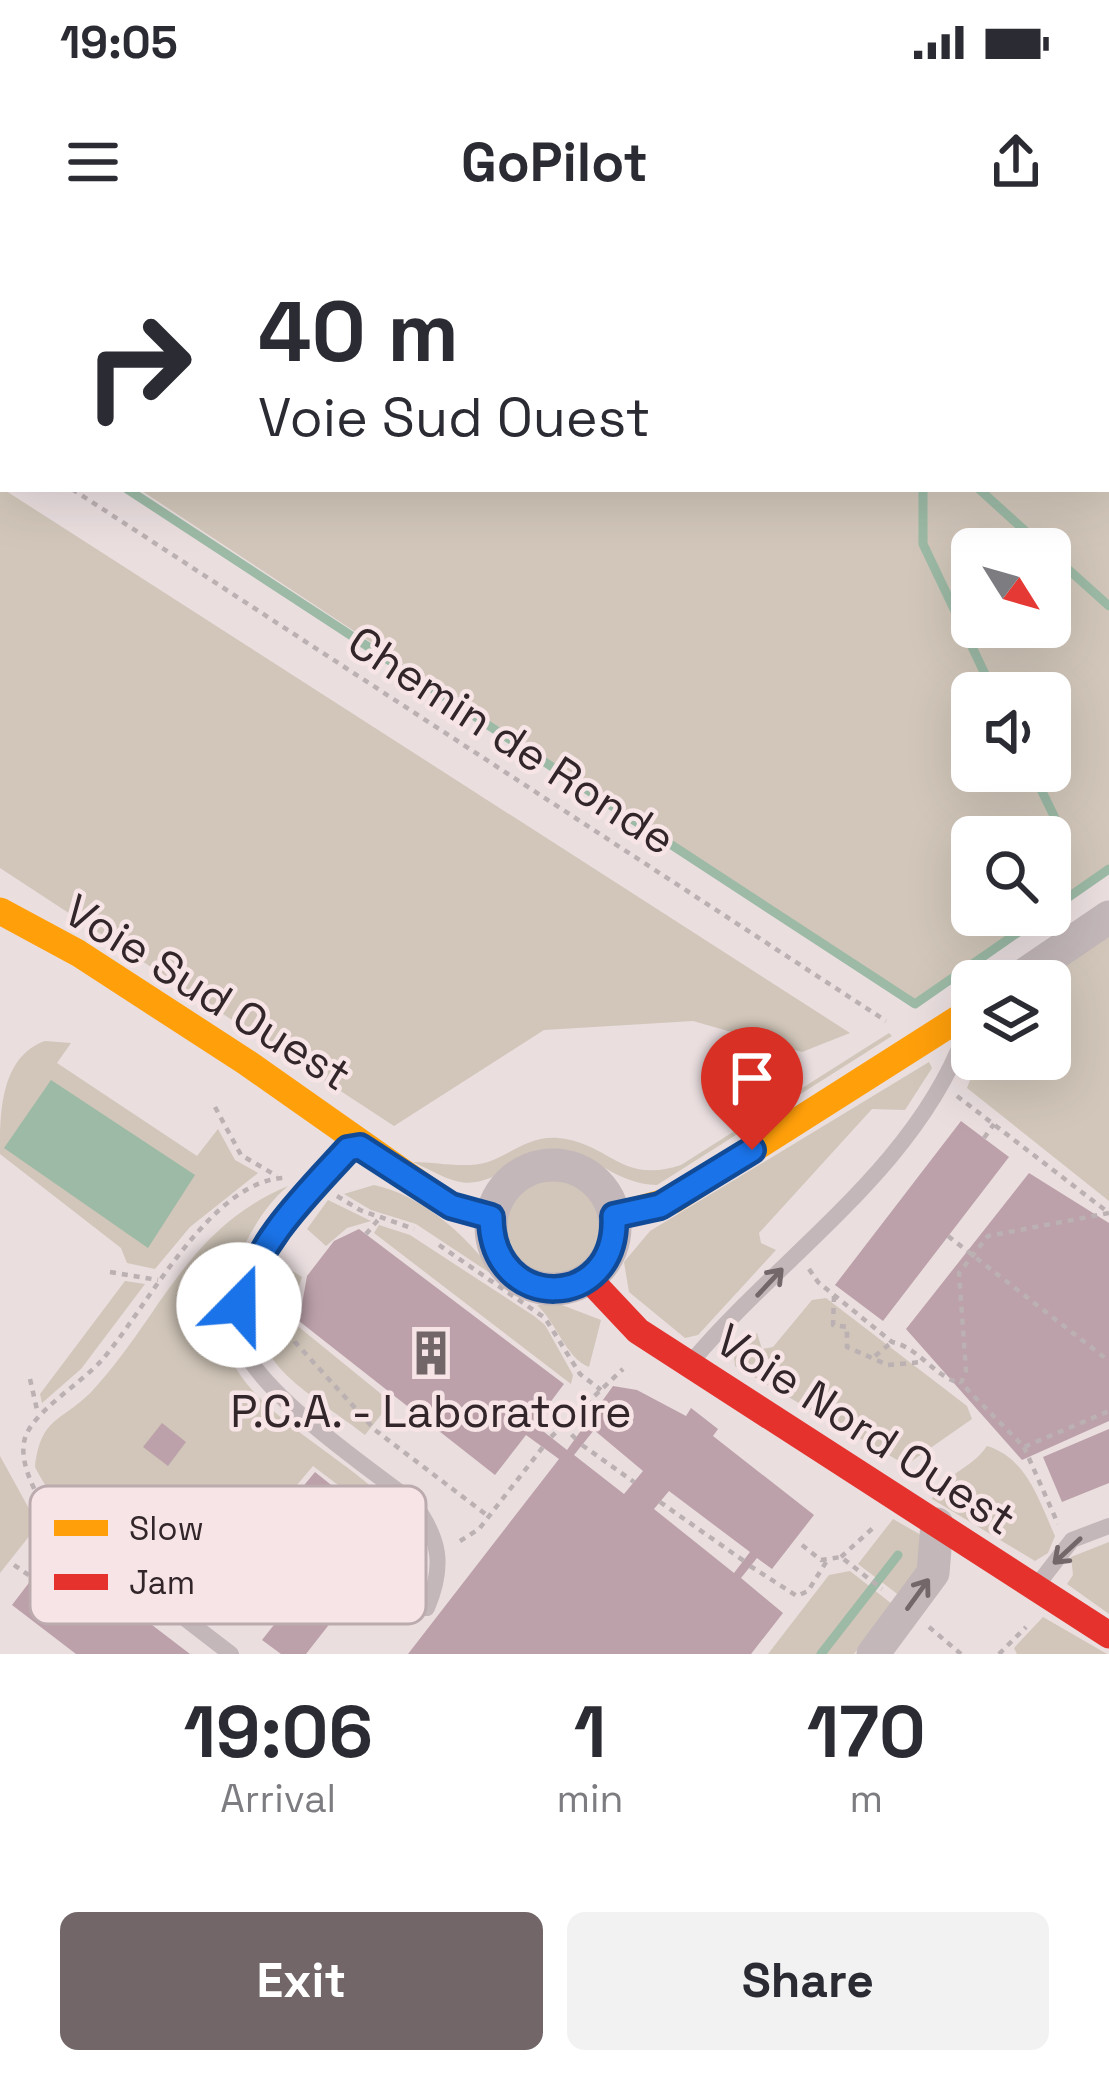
<!DOCTYPE html>
<style>
:root{--surface:#fff;--page:#f2f2f3;--text:#2b2b33;--muted:#7c7c81;--accent:#726669}
body{margin:0;font-family:"Space Grotesk",sans-serif;background:var(--page);color:var(--text);height:100vh;display:flex;flex-direction:column;font-size:45px;white-space:nowrap}
*{box-sizing:border-box;margin:0}
p{font-size:39px;color:var(--muted)}
.icon{flex:none;width:66px;height:66px;fill:none;stroke:currentColor;stroke-width:2;stroke-linecap:round;stroke-linejoin:round}
.map{position:relative;height:1414px;overflow:hidden}
.drawer{display:flex;flex-direction:column;background:var(--surface);flex:1}
.drawer>*{flex:none}
.hud{position:absolute;left:0px;top:0px;width:1110px;height:252px;box-shadow:0 12px 48px #0002;background:#fff;color:var(--text);overflow:hidden}
.needle{width:78px;rotate:127deg}
.tools{position:absolute;left:951px;top:288px;display:grid;gap:24px}
.tools a{display:grid;place-items:center;width:120px;height:120px;border-radius:18px;background:var(--surface);box-shadow:0 12px 48px #0002;font-size:60px}
.pin{position:absolute;display:grid;place-items:center;width:102px;height:102px;color:#fff;margin:-123px -51px;border-radius:50% 50% 50% 0;rotate:-45deg;box-shadow:0 0 12px #0007}
.pin .icon{rotate:45deg}
.me{position:absolute;width:132px;margin:-66px;rotate:22deg;stroke-linejoin:round;filter:drop-shadow(0 0 9px #0008)}
.turn{display:flex;align-items:center;gap:42px;height:252px;padding:0 60px;font-size:54px}
.turn .icon{width:156px;height:156px;stroke-width:2.5}
.turn b{display:block;font-size:84px;line-height:102px}
.eta{display:flex;justify-content:space-evenly;align-items:center;height:204px;text-align:center}
.eta b{font-size:72px;font-weight:700;line-height:84px}
.button{display:flex;gap:24px;margin-top:auto;padding:24px 60px}
.button a{flex:1;height:138px;border-radius:18px;background:var(--accent);color:#fff;font-size:48px;font-weight:700;line-height:138px;text-align:center}
.button a+a{background:var(--page);color:var(--text)}
.status{display:flex;justify-content:space-between;align-items:center;height:84px;padding:0 60px;background:var(--surface);direction:ltr}
.status svg{height:33px;fill:currentColor}
header{display:flex;justify-content:space-between;align-items:center;height:156px;padding:0 60px;background:var(--surface);font-size:54px;font-weight:700}
.map>svg:first-child{display:block}
</style>
<div class="status"><b>19:05</b><svg viewBox="0 0 49 12"><path d="M0 12V9h3v3zM5 12V6h3v6zM10 12V3h3v9zM15 12V0h3v12zM26 1h20v11H26zM47 4h2v5h-2z"/></svg></div>
<header><svg class="icon" aria-label="menu" viewBox="0 0 24 24"><path d="M4 6h16M4 12h16M4 18h16"/></svg>GoPilot<svg class="icon" aria-label="share" viewBox="0 0 24 24"><path d="M12 15V3M7 8l5-5 5 5M5 13v7h14v-7"/></svg></header>
<div class="map">
<svg width="1109" height="1414" viewBox="0 0 1109 1414">
<rect width="100%" height="100%" fill="#eadedf"/>
<path fill="#d1c6b9" fill-rule="evenodd" d="M0,0H1109V631L1050,671V597H972V675H1045L917,763L139,249H1107V3H3V159ZM972,309H1050V387H972ZM972,453H1050V531H972Z
M0,243L3,249L850,793L802,812L693,781L544,790L394,886L0,628Z
M1109,696V961L967,848L978,819H1050V741H1043Z
M889,793L892,796L657,945C615,944 598,915 561,912C523,908 493,952 456,941C441,937 427,928 413,922C437,922 465,929 488,922C513,913 529,896 558,898C610,903 621,945 681,925Z
M45,801L71,803L57,823L197,916L218,889L235,920L258,933L190,987L155,1029L127,1023L121,1008L0,914C0,874 0,817 45,801Z
M929,822L932,828L905,870L872,869L759,993L761,1003L776,1010L698,1095L685,1098L629,1052L624,1022L650,991Z
M505 988a50 50 0 1 1 100 0a50 50 0 1 1-100 0Z
M374,945C422,955 469,997 496,1037L416,984L371,970L344,954Z
M288,946C264,966 250,993 236,1022C174,1144 322,1194 389,1263L377,1288L426,1334L382,1384L374,1385L363,1375L396,1334L332,1279L350,1254L313,1226L291,1252L295,1272L234,1349L189,1320L166,1336C116,1328 57,1272 35,1227C41,1175 63,1182 93,1150C162,1075 186,989 288,946Z
M328,960L371,981L347,988L326,1006L307,989Z
M379,985L410,995L534,1076L545,1085L573,1135L571,1144L374,993Z
M285,1026L302,1037L289,1079L391,1162L365,1195C305,1148 227,1116 270,1028Z
M125,1041L145,1044L81,1129L42,1163L40,1154Z
M826,1058L967,1166L972,1179L906,1225L735,1126L734,1117L757,1093L762,1109L773,1107L812,1060Z
M537,1065H562L601,1080L589,1127C566,1118 556,1082 537,1065Z
M987,1206C1027,1218 1039,1261 1055,1296L1048,1313L1035,1321L932,1259C943,1234 972,1229 987,1206Z
M0,1216L38,1285L0,1333Z
M893,1279L921,1295L922,1319L900,1356L858,1324Z
M1109,1302V1374L1067,1344L1073,1335L1071,1317Z
M850,1331L892,1364L854,1414H768L829,1335Z
M1043,1377L1107,1414H1017L1014,1408Z"/>
<path fill="#9cbaa6" d="M51,840L195,935L148,1008L4,908Z"/>
<g fill="none" stroke-linecap="round" stroke-linejoin="round">
<path stroke="#9cbaa6" stroke-width="9" d="M515,0L516,3
M763,0H766
M937,0V3
M122,3L125,0
M195,3L199,0
M732,3L734,0
M0,150L3,148
M0,166L3,168
M127,249L915,764L1043,675
M923,249V304L994,453
M979,249L1045,309
M1050,313L1109,366
M1032,531L1055,578
M1050,670L1109,629
M821,1414L898,1315"/>
</g>
<path fill="#bca1aa" fill-rule="evenodd" d="M961,881L1009,917L883,1081L835,1045Z
M1029,933L1109,983V1181L1022,1220L906,1089Z
M359,989L564,1144L534,1184L567,1210L613,1146L637,1150L686,1176L691,1168L718,1189L713,1196L814,1275L772,1329L757,1318L741,1338L783,1373L751,1414H408L559,1219L526,1195L495,1235L299,1081L307,1036L334,1001ZM594,1190L643,1231L624,1254L574,1215ZM669,1251L750,1312L734,1333L654,1269Z
M162,1183L186,1202L168,1226L143,1207Z
M1109,1189V1243L1062,1262L1043,1217Z
M315,1232L345,1256L327,1279L296,1255Z
M344,1296L378,1322L306,1414H281L262,1400Z
M54,1310L190,1414H76L12,1365Z"/>
<g fill="none" stroke-linecap="round" stroke-linejoin="round">
<path stroke="#bbb0b2" stroke-width="4.5" stroke-dasharray="6 6" stroke-linecap="butt" d="M0,201L3,203
M72,249L886,781
M957,856L1105,970
M215,867L241,915L277,936
M984,898L994,884
M337,956L360,970L414,989
M1109,973L988,996L959,1033L966,1131L961,1143L1024,1207L1109,1171
M366,994L378,980
M948,996L1109,1121
M439,1005L545,1078L580,1134L601,1150
M809,1029L818,1042L892,1102C920,1108 933,1136 960,1143
M110,1032L158,1040
M834,1056L833,1085L847,1087V1107L888,1125L922,1122
M301,1069L290,1089L295,1102L375,1190L488,1276
M875,1116L892,1102
M30,1139L38,1174
M563,1186L576,1199
M551,1197L623,1129
M582,1205L634,1242
M1024,1207L1058,1284
M660,1262L744,1321
M53,1293C46,1264 16,1229 25,1198C33,1172 80,1144 101,1121C145,1072 211,937 287,938
M460,1301L479,1289L543,1207
M802,1305L821,1320L841,1317L882,1349
M841,1317L874,1287
M14,1325L33,1338
M750,1326L797,1356L808,1351L828,1319
M929,1387L961,1414
M999,1414L1026,1387"/>
<path stroke="#c3b7b9" stroke-width="16" d="M357,907L348,909C321,937 290,965 269,998C250,1025 234,1059 238,1092C243,1143 371,1230 413,1262C440,1299 445,1325 427,1368
M693,1120C782,1015 914,929 964,796L959,787
M1038,1344L1072,1300L1109,1286
M166,1364L231,1414"/>
<path stroke="#c3b7b9" stroke-width="33" d="M1015,741L1109,677
M491 987a62 62 0 1 1 124 0a62 62 0 1 1-124 0Z
M873,1414L933,1333L937,1284"/>
<path stroke="#ff9f0a" stroke-width="27" d="M0,671L78,713L246,822L451,966L491,977
M614,976L673,960L972,770"/>
<path stroke="#e5322d" stroke-width="27" d="M589,1039L638,1091L1109,1395"/>
</g>
<defs><path id="oneway-shaft" d="M-6 0H5M1.5-3L5.5 0L1.5 3" fill="none" stroke-width="1.6" stroke-linecap="round" stroke-linejoin="round" transform="scale(3)"/></defs>
<g stroke="#73676a">
<use href="#oneway-shaft" transform="translate(770 1042) rotate(-47)"/>
<use href="#oneway-shaft" transform="translate(1067 1311) rotate(137)"/>
<use href="#oneway-shaft" transform="translate(918 1354) rotate(-54)"/>
</g>
<g fill="none" stroke-linecap="round" stroke-linejoin="round">
<g stroke="#114b97" stroke-width="30">
<path id="route" d="M239,1065C259,1000 303,958 348,909L360,907L451,966L491,977C491,1074 619,1072 614,976L660,966L752,910"/>
</g>
<use href="#route" stroke="#1a73e8" stroke-width="21"/>
</g>
<defs>
<g id="building-bare" transform="scale(3.6)"><path d="M-4-6H4V6H1V3H-1V6H-4ZM-2.5-4.3h1.7v1.8h-1.7ZM.8-4.3h1.7v1.8H.8ZM-2.5-1h1.7V.8h-1.7ZM.8-1h1.7V.8H.8Z" fill="#726669" stroke="#f7e4e6" stroke-width="2.5" paint-order="stroke"/></g>
</defs>
<g fill-rule="evenodd">
<use href="#building-bare" x="431" y="1113"/>
</g>
<g text-anchor="middle" stroke-width="9" stroke-linejoin="round" paint-order="stroke">
<g font-size="45" fill="#32262a" stroke="#f7e4e6">
<text transform="translate(512 500) rotate(33)" y="16">Chemin de Ronde</text>
<text transform="translate(208 752) rotate(32)" y="16">Voie Sud Ouest</text>
<text transform="translate(866 1189) rotate(33)" y="16">Voie Nord Ouest</text>
</g>
<g font-size="45" fill="#32262a" stroke="#f7e4e6">
<text x="431" y="1187">P.C.A. - Laboratoire</text>
</g>
</g>
<rect x="30" y="1246" width="396" height="138" rx="18" fill="#f7e4e6" stroke="#bcabae" stroke-width="3"/>
<rect x="54" y="1280" width="54" height="16" fill="#ff9f0a"/>
<rect x="54" y="1334" width="54" height="16" fill="#e5322d"/>
<g font-size="33" fill="#32262a">
<text x="129" y="1300">Slow</text>
<text x="129" y="1354">Jam</text>
</g>
</svg>
<div class="tools">
<a><svg class="needle" viewBox="-14 -14 28 28"><path d="M0-13l5 13h-10z" fill="#e53935"/><path d="M0 13l5-13h-10z" fill="#7c7c81"/></svg></a>
<a><svg class="icon" aria-label="sound" viewBox="0 0 24 24"><path d="M4 9h4l5-4v14l-5-4H4zM17 9q2 3 0 6"/></svg></a>
<a><svg class="icon" aria-label="search" viewBox="0 0 24 24"><circle cx="10" cy="10" r="6"/><path d="M15 15l6 6"/></svg></a>
<a><svg class="icon" aria-label="layers" viewBox="0 0 24 24"><path d="M12 4l9 5-9 5-9-5zM3 14l9 5 9-5"/></svg></a>
</div>
<div class="pin" style="left:752px;top:910px;background:#d93025"><svg class="icon" aria-label="arrive" viewBox="0 0 24 24"><path d="M6 21V4h12l-3 4 3 4H6"/></svg></div>
<svg class="me" style="left:239px;top:1065px" viewBox="-20 -20 40 40"><circle r="19" fill="#fff"/><path d="M0-13L10 11 0 6-10 11z" fill="#1a73e8"/></svg>
<div class="hud">
<div class="turn"><svg class="icon" aria-label="right" viewBox="0 0 24 24"><path d="M7 20v-9h11M14 6l5 5-5 5"/></svg><div><b>40 m</b>Voie Sud Ouest</div></div>
</div>
</div>
<section class="drawer">
<div class="eta">
<div><b>19:06</b><p>Arrival</p></div>
<div><b>1</b><p>min</p></div>
<div><b>170</b><p>m</p></div>
</div>
<div class="button"><a>Exit</a><a>Share</a></div>
</section>
